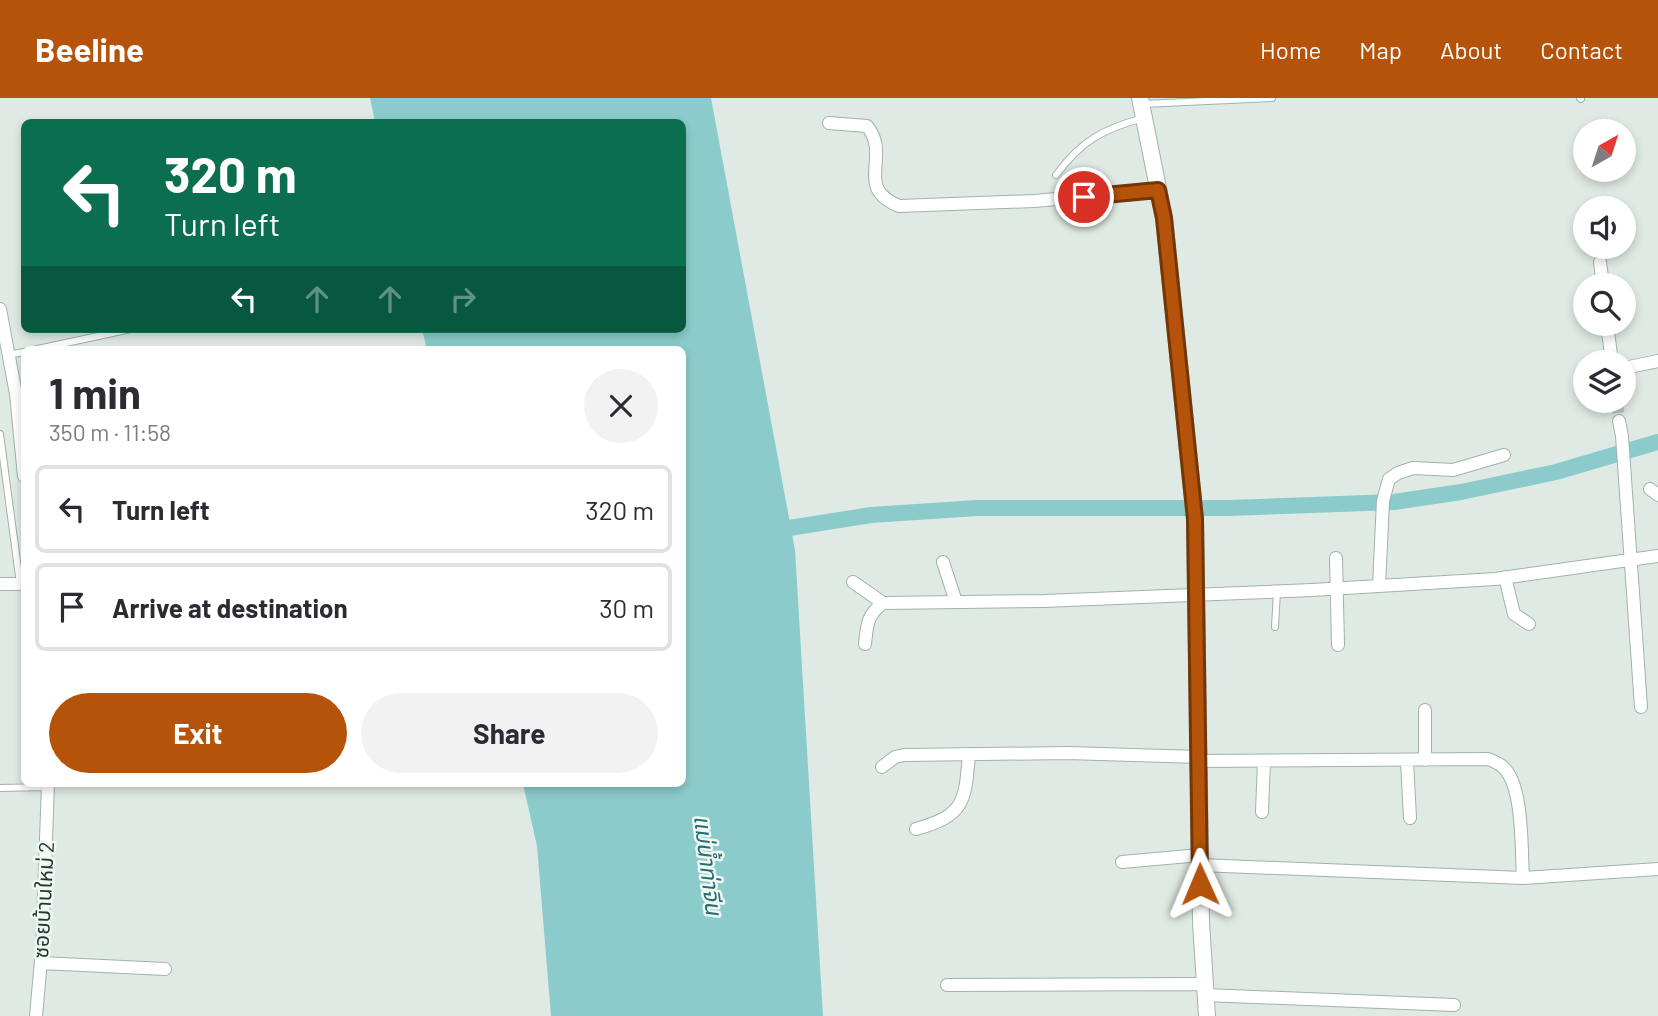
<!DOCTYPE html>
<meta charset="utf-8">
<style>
:root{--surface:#fff;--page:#f2f2f3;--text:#2b2b33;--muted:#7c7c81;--line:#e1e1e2;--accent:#b45309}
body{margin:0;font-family:Barlow,"Noto Sans Thai",sans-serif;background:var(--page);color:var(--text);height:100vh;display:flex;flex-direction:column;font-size:26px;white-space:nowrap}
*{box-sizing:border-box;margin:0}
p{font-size:23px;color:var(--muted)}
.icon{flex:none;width:38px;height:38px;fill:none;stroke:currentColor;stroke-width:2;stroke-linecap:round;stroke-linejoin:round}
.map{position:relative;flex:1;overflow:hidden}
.sheet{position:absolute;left:21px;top:248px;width:665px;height:441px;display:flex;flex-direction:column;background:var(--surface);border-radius:10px;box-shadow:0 4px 10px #0003}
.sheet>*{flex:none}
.hud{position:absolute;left:21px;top:21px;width:665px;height:214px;border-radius:10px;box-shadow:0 4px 10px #0003;background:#0b6e4f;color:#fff;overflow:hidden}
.needle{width:46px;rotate:39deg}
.controls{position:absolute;left:1573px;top:21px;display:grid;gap:14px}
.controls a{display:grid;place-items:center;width:63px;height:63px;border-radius:50%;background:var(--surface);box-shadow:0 4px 10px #0003;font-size:35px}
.pin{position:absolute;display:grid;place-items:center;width:60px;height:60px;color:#fff;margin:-30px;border:4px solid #fff;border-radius:50%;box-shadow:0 2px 7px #0007}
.me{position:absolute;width:77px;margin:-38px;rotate:359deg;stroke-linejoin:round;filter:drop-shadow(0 0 5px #0008)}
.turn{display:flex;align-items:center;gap:24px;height:147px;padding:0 28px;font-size:32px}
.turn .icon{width:91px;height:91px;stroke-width:2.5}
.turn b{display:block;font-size:49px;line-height:60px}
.lanes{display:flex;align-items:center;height:66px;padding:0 28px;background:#0003;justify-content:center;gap:35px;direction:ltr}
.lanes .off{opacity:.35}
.round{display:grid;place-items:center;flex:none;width:74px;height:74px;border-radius:37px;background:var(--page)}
.overview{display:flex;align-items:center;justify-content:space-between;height:119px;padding:0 28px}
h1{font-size:42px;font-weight:700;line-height:52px}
.button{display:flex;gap:14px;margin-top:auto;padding:14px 28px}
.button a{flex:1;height:80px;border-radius:42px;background:var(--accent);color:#fff;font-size:28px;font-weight:700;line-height:80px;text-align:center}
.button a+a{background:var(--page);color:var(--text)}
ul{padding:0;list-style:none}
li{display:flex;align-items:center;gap:21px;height:88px;margin:0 14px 10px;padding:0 14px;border:4px solid var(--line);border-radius:10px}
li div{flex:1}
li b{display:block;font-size:26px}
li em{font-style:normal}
header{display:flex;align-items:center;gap:42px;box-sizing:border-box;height:98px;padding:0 35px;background:var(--accent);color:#fff}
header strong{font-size:33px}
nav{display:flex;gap:38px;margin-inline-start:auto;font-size:24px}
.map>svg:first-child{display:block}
</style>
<header>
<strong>Beeline</strong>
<nav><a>Home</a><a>Map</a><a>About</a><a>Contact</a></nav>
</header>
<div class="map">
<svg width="1658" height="918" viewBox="0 0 1658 918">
<rect width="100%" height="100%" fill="#e0eae4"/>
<path fill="#8ccbcb" d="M370,0H711L795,452L823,918H551L537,748L523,686H682V252H427L422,231H682V24H375Z"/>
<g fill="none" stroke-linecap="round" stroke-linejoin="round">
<path stroke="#8ccbcb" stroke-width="16" d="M770,433L871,417L977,410H1228L1394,404L1461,394L1556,374L1658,344"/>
<path stroke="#bac7c0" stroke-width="12" stroke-dasharray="12 6" stroke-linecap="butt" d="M1617,303L1619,323"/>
<g stroke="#a3b1aa" stroke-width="8">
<path id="service" d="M1580,0L1581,1
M1143,6L1272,0
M1056,77C1081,43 1103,31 1143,20
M33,252L131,231
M8,257L24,254
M0,336L20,486
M1275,529L1277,494
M0,690L48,689"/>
</g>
<g stroke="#a3b1aa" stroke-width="14">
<path id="minor" d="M829,25L867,28C892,59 853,89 899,108L1034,103L1158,92
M1600,164L1603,187
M0,211L16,296L24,378
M1607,226L1612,264
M1624,270L1658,263
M1619,323L1622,338L1641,609
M1650,391L1658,397
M1336,460L1338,547
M943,464L956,504
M1505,479L1514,516L1529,526
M853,484L883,505L1044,503L1312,492L1495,481L1658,458
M0,486H24
M1379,488L1383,403L1389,381L1398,375L1413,370L1453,372L1504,357
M865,546C867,527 867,517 883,505
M1425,662V612
M1199,663L1488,661C1493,663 1499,665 1503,669C1524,688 1521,752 1523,780
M1407,663L1410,720
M882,669L895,659L904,657L1067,655L1199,659
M1262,714L1264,663
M916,731C965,717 965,704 969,656
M1122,764L1200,757
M1200,767L1523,780L1658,771
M41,865L165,871
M947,887L1205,886
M1206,897L1454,907
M36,918L42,851L48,686"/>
</g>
<g stroke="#a3b1aa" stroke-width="18">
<path id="tertiary" d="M1140,0L1164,120L1195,421L1201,825L1207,918"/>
</g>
<use href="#service" stroke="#fff" stroke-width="6"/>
<use href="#minor" stroke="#fff" stroke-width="12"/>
<use href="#tertiary" stroke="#fff" stroke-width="16"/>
</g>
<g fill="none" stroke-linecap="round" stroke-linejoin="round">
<g stroke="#753606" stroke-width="18">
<path id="route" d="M1084,99L1158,92L1164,120L1195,421L1200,786"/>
</g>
<use href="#route" stroke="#b45309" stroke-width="12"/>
</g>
<g text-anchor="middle" stroke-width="5" stroke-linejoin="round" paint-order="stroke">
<g font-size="21" fill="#22392f" stroke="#f1f7f3">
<text transform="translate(44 802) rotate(-87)" y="7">ซอยบ้านใหม่ 2</text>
</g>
<g font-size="23" font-style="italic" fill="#216f70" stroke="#f1f7f3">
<text transform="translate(708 767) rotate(83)" y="8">แม่น้ำท่าจีน</text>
</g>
</g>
</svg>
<div class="controls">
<a><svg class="needle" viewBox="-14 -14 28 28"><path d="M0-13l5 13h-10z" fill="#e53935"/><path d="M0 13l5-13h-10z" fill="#7c7c81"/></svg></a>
<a><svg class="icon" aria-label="sound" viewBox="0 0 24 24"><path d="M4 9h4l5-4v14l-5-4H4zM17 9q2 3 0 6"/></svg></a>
<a><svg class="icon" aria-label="search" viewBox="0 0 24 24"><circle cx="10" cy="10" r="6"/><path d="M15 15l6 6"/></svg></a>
<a><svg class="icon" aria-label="layers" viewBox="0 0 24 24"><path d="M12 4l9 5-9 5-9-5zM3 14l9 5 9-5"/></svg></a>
</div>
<div class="pin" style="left:1084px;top:99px;background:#d93025"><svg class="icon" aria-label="arrive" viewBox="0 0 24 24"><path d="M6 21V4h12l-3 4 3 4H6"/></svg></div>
<svg class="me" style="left:1200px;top:786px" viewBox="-20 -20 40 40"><path d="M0-17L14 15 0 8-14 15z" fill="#b45309" stroke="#fff" stroke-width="4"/></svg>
<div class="hud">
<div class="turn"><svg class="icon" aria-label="left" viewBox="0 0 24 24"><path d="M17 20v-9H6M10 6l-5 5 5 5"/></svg><div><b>320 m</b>Turn left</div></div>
<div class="lanes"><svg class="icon" aria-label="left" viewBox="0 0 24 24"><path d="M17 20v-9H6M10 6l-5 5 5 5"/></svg><svg class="icon off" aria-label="ahead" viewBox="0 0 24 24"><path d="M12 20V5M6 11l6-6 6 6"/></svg><svg class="icon off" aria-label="ahead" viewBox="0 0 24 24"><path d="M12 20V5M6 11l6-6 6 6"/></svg><svg class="icon off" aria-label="right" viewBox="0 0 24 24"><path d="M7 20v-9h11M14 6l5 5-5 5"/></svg></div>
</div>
<section class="sheet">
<div class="overview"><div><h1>1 min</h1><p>350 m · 11:58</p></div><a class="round"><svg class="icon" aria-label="close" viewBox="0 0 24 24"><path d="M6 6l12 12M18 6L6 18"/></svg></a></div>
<ul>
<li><svg class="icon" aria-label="left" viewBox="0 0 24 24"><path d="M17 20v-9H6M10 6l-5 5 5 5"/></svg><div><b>Turn left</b></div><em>320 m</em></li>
<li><svg class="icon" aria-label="arrive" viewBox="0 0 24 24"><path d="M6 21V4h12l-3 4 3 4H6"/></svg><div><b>Arrive at destination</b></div><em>30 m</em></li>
</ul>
<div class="button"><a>Exit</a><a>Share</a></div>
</section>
</div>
